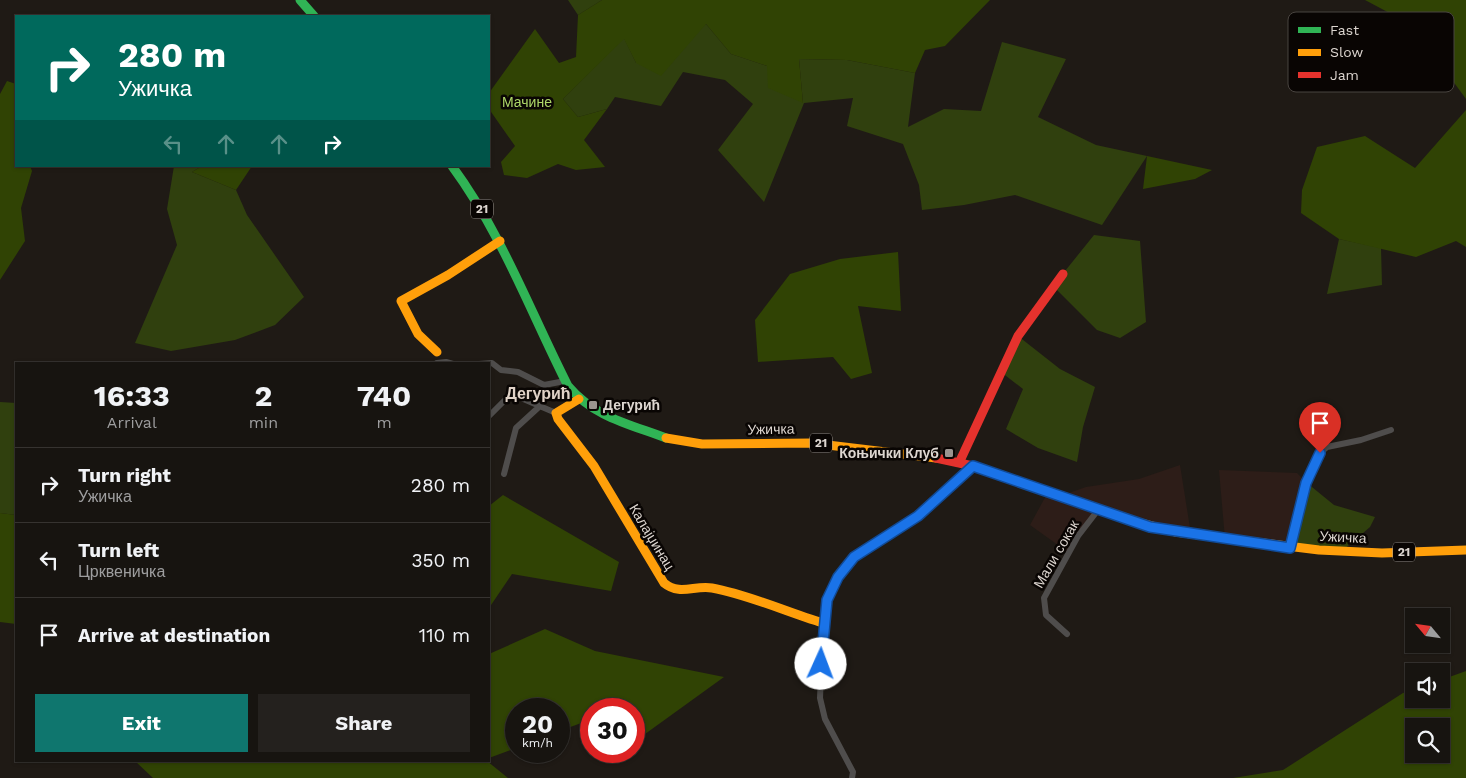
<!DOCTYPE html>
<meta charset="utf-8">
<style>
:root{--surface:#171410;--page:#24211e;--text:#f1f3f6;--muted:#9e9e9f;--line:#363330;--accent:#0f766e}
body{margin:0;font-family:"Work Sans",sans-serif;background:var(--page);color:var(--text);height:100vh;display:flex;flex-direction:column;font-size:19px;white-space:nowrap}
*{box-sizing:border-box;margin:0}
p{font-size:16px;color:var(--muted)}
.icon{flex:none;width:28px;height:28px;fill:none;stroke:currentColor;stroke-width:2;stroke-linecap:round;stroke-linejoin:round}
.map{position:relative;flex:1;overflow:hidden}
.panel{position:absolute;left:15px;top:362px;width:475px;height:400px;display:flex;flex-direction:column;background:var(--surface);border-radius:0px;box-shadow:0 1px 4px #0004,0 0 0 1px var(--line)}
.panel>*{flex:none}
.banner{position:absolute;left:15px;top:15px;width:475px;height:152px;border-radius:0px;box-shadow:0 1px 4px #0004,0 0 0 1px var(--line);background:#00695c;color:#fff;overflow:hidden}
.needle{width:32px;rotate:299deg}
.fabs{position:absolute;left:1405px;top:608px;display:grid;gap:10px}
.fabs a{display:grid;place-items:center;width:45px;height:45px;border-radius:0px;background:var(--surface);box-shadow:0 1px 4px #0004,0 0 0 1px var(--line);font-size:25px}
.speed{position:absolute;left:505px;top:698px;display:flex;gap:10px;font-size:25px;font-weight:700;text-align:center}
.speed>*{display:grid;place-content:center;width:65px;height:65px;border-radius:50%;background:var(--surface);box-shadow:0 1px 4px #0004,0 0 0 1px var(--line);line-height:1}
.speed small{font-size:12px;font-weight:400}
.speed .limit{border:8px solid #d22;background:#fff;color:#111}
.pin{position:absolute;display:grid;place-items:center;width:42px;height:42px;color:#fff;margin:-51px -21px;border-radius:50% 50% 50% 0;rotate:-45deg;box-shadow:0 0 5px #0007}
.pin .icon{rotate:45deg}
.me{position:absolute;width:55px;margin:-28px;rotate:2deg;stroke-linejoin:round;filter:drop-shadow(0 0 4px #0008)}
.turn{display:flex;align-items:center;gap:18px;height:105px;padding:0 20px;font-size:22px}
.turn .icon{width:65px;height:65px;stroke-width:2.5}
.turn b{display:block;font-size:35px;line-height:42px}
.lanes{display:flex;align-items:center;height:48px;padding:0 20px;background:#0003;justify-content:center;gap:25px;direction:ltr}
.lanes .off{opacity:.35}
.eta{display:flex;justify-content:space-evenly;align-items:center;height:85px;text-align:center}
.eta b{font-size:30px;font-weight:700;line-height:35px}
.primary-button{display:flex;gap:10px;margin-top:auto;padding:10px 20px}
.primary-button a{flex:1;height:58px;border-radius:0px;background:var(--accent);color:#fff;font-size:20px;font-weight:700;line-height:58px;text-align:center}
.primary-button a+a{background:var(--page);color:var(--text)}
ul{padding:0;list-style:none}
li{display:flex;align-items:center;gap:15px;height:75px;padding:0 20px;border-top:1px solid var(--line)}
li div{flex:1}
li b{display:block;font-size:19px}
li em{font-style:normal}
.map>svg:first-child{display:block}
</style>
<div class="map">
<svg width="1466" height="778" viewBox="0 0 1466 778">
<rect width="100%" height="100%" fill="#1f1a15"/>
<path fill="#2d1d18" d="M1180,465L1191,534L1098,510L1069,553L1030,525L1048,492L1060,496L1086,487L1139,479Z
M1219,470L1297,473L1307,483L1289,547L1225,539Z"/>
<path fill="#30400e" d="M568,0H602L578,15Z
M706,24L731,54L767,66L803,103L799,59L847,60L915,73L908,127L944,109L981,111L1002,42L1066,59L1038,117L1096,145L1147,156L1102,225L1015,195L964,205L922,210L919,185L903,144L847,126L853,98L804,103L764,202L718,150L753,104L725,80L683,72L661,106L615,97L607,109L578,117L563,99L624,38L636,63Z
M174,166H202L192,172L236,190L247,215L304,297L275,325L235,340L171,351L135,343L177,245L167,209Z
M1094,235L1140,241L1146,322L1120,338L1097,330L1053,286Z
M1339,239L1381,248L1382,285L1327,294Z
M1018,336L1060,369L1095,387L1083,427L1077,462L1038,448L1006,429L1023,389L1001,372Z
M0,402L16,403V515L0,513Z
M1307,483L1334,505L1375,517L1370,527L1342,551L1290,547Z"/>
<path fill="#304304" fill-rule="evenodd" d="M602,0H990L945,46L925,50L915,73L847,60L799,59L803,103L768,88L767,66L731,54L706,24L661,76L636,63L624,39L563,99L578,117L607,109L584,140L605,167L576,170L558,164L527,178L504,175L501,162L515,146L489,109V93L535,29L559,63L576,57L578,15Z
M1365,0H1466V99L1412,25Z
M7,81L16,84V166H30L32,171L21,208L25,241L0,280V94Z
M1466,110V247L1456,241L1416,257L1339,239L1301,213L1302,190L1317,147L1365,136L1415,168Z
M1147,156L1212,170L1195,179L1143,189Z
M202,166H252L236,190L192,172Z
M898,252L901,311L858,306L872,373L851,379L833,357L758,362L755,320L790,274L840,259Z
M503,495L619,562L611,591L512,574L489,608V506Z
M0,513L16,515V624L0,622Z
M545,629L595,651L724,677L634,742V709H591V724L587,721L559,731V709H516V748L489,758V654Z
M1466,671V778H1233L1283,770L1403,693L1414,690V699H1441V680ZM1414,726H1441V754H1414Z
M135,761H487L508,778H153Z"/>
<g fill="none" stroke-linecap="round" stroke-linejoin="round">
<path stroke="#4f4d4c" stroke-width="6" d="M437,363L446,362L453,364
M479,364L492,363L501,370L518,372L544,385L565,381
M489,416L504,401L514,395L556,413
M504,474L516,428L540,406
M1289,547L1307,483L1320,453L1327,447L1361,440L1391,430
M1067,634L1046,615L1044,598L1078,536L1098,510
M852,778L853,772L825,719L820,698L823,630L827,600L838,577L854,557L918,516L973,466"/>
<path stroke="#30b455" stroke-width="9" d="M300,0L314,16
M452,166C502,234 530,311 568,386C594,417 629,424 666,438"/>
<path stroke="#ff9f0a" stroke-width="9" d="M437,352L418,334L401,301L448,275L500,241
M579,399L556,413L558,419L594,466L664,583C680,596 694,585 712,588C750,595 786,612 823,623
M666,438L702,444L811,443L936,458
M1123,518L1175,532L1319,550L1382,553L1466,550"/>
<path stroke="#e5322d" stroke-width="9" d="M936,458L973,466L1123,518
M959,463L1018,336L1063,274"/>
</g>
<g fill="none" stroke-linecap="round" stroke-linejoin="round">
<g stroke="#114b97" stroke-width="12">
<path id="route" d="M821,664L827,600L838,577L854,557L918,516L973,466L1150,527L1290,548L1306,483L1320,453"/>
</g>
<use href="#route" stroke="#1a73e8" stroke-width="9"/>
</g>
<g fill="#9a948f" stroke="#090503" stroke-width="2">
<rect x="588" y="400" width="10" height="10" rx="2.5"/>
<rect x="944" y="448" width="10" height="10" rx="2.5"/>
</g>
<g text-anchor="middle" stroke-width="5" stroke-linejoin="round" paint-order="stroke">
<g fill="#090503" stroke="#9d9792" stroke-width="1">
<rect x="471" y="199.5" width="22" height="19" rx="4"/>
<rect x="810" y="433.5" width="22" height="19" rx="4"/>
<rect x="1393" y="542.5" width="22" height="19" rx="4"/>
</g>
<g font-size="12" font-weight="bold" fill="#ddd6d0">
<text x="482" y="213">21</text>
<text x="821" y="447">21</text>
<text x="1404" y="556">21</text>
</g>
<g font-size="14" fill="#aed869" stroke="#090503">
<text x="527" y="107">Мачине</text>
</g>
<g font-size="14" font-weight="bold" fill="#ddd6d0" stroke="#090503" text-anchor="start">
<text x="603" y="410">Дегурић</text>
<text x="939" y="458" text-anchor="end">Коњички Клуб</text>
</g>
<g font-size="14" fill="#ddd6d0" stroke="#090503">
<text transform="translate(771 429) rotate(-1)" y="5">Ужичка</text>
<text transform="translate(652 537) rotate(59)" y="5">Калајџинац</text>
<text transform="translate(1343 537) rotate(3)" y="5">Ужичка</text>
<text transform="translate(1056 554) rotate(-60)" y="5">Мали сокак</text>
</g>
<g font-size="16" font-weight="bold" fill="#e0d2c7" stroke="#090503">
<text x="538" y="399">Дегурић</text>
</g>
</g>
<rect x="1288" y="12" width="166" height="80" rx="8" fill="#090503" stroke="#494440" stroke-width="1"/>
<rect x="1298" y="27" width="23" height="6" fill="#30b455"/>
<rect x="1298" y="49" width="23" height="7" fill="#ff9f0a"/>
<rect x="1298" y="72" width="23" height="6" fill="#e5322d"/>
<g font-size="14" fill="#ddd6d0">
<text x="1330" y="35">Fast</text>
<text x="1330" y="57">Slow</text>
<text x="1330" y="80">Jam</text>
</g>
</svg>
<div class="fabs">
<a><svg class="needle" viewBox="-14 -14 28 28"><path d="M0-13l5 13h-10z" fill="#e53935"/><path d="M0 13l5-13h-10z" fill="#9e9e9f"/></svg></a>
<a><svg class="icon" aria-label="sound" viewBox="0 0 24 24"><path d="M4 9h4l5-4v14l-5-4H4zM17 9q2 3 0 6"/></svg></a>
<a><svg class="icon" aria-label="search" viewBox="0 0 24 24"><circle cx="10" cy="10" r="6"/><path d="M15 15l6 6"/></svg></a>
</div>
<div class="speed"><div>20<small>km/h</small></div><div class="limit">30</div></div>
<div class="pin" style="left:1320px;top:453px;background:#d93025"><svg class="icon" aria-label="arrive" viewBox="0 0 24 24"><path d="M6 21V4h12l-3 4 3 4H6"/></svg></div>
<svg class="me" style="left:821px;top:664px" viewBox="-20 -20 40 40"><circle r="19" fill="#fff"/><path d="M0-13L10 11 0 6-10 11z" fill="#1a73e8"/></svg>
<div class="banner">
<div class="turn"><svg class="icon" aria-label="right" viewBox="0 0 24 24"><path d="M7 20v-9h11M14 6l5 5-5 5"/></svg><div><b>280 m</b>Ужичка</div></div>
<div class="lanes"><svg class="icon off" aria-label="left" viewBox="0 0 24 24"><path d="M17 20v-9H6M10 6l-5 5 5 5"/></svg><svg class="icon off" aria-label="ahead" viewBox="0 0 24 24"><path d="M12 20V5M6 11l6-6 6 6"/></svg><svg class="icon off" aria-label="ahead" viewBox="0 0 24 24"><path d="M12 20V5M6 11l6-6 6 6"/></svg><svg class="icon" aria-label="right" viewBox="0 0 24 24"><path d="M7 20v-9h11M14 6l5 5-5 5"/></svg></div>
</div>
<section class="panel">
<div class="eta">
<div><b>16:33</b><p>Arrival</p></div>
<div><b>2</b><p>min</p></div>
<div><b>740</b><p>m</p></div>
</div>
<ul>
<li><svg class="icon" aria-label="right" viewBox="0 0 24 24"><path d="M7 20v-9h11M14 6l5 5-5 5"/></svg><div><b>Turn right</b><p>Ужичка</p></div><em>280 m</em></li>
<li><svg class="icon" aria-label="left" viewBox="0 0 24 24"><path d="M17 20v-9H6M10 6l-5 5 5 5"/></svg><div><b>Turn left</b><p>Црквеничка</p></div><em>350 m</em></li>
<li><svg class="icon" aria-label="arrive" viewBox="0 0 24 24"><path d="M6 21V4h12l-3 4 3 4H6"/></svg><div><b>Arrive at destination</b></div><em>110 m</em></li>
</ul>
<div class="primary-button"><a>Exit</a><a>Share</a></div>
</section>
</div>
